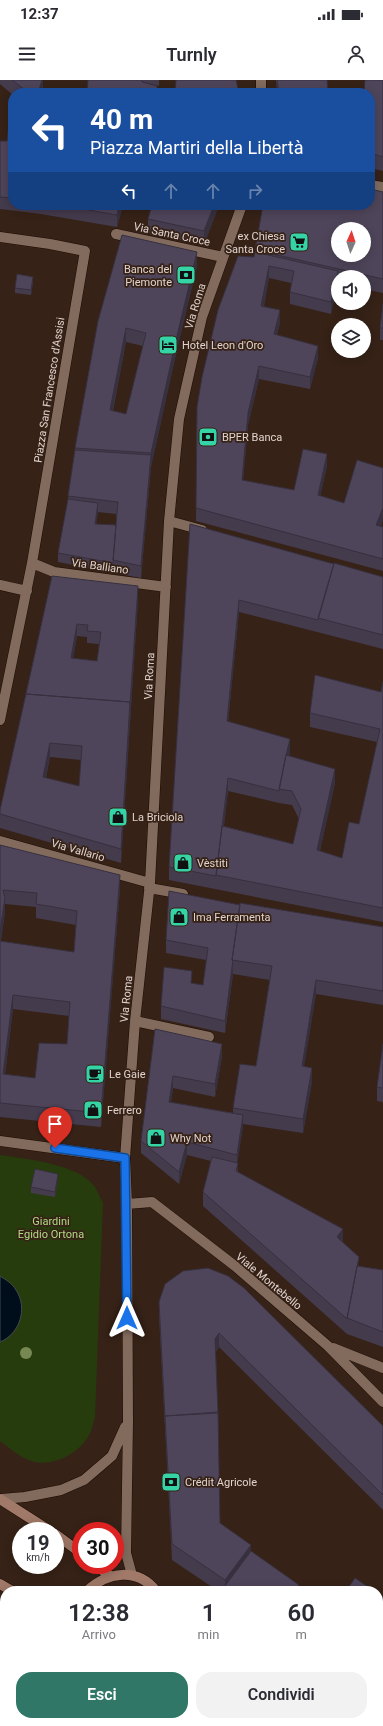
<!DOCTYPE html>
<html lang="it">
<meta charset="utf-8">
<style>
:root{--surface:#fff;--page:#f2f2f3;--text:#2b2b33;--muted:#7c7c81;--accent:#307767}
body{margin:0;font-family:Roboto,sans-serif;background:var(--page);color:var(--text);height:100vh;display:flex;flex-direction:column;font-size:15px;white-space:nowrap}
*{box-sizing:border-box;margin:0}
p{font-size:13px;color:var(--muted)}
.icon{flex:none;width:22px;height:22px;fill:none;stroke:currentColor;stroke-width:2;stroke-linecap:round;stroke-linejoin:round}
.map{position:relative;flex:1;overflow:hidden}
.side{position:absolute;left:0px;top:1506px;width:383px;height:140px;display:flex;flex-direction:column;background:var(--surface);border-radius:16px 16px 0 0;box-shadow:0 2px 10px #0003}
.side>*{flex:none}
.hud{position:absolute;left:8px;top:8px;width:367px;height:122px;border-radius:16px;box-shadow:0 2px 10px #0003;background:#1a4fa0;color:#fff;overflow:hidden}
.needle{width:26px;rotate:3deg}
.buttons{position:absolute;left:331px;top:142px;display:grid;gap:8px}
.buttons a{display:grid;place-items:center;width:40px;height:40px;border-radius:50%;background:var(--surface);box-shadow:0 2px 10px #0003;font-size:20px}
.speed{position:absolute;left:12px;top:1442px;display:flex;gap:8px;font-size:20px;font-weight:700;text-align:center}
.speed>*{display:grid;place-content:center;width:52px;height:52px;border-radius:50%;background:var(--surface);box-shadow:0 2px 10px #0003;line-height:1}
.speed small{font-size:10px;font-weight:400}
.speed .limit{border:6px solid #d22;background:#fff;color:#111}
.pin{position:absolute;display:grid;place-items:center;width:34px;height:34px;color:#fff;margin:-41px -17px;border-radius:50% 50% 50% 0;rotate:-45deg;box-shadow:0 0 4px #0007}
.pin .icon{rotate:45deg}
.me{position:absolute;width:44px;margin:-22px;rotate:0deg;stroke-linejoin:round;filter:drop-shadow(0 0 3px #0008)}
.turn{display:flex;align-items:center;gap:14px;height:84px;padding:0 16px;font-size:18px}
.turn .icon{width:52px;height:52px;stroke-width:2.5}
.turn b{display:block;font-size:28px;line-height:34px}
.lanes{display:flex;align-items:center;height:38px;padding:0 16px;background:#0003;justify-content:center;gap:20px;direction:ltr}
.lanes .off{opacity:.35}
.eta{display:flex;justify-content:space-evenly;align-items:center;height:68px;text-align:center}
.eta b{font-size:24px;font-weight:600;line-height:28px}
.cta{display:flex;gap:8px;margin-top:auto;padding:8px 16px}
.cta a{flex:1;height:46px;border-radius:16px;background:var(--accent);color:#fff;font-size:16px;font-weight:600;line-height:46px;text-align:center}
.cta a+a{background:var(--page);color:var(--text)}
.status{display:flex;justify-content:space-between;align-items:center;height:28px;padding:0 20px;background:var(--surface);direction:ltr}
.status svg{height:11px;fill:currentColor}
header{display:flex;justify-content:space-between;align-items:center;height:52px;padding:0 16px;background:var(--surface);font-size:18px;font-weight:600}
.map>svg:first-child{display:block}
</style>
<div class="status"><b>12:37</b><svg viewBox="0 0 49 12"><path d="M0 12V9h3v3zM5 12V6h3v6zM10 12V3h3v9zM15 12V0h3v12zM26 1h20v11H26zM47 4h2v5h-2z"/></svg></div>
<header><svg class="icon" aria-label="menu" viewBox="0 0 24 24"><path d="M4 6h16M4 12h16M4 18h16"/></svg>Turnly<svg class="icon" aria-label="person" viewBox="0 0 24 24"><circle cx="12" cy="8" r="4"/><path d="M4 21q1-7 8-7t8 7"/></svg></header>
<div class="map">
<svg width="383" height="1646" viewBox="0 0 383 1646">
<rect width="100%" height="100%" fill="#362217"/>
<path fill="#273c0c" d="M0,1075C26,1079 79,1084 95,1107C98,1112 100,1118 103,1123L95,1337C93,1343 92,1350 89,1355C80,1373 52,1388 31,1381C20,1377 9,1368 0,1361V1262L5,1260L9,1202L0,1196Z
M0,1529L5,1532V1609H0Z"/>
<path fill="#000e1b" stroke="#444950" d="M0,1196C6,1200 12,1203 16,1210C28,1228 20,1254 0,1262Z"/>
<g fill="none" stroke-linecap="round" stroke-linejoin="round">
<g stroke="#1d0b03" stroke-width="11">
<path id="street" d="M261,13V0
M370,105L383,107
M116,154L223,177
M0,157L50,164L85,171L32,483L0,640
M169,441L202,450
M32,483L54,492L166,507
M0,505L27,511
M0,761L150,803
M149,808L183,814
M135,941L209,957
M0,1061L125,1078
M127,1124L152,1122L235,1186L328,1266L383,1322
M333,1268L383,1288
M1,1419L25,1417L61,1410L84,1400L112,1376L125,1347
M132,1495L126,1473L128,1342L127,1124L125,1078L135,941L150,803L169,441L179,339L202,237L242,125
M0,1631H5"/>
</g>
<g stroke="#1d0b03" stroke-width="11">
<path id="secondary" d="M0,1419L50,1451
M55,1454L81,1473
M96,1485L110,1496
M0,1504L12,1511
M87,1511C107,1492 137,1487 156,1511
M127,1641V1646
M239,1641L246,1646
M347,1641L354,1646
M144,1646L156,1641
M318,1646L321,1641"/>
</g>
<use href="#street" stroke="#826b5d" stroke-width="10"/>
<use href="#secondary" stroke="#a07968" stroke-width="10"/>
</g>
<circle fill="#788852" cx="26" cy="1273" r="6"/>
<path fill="#443b4d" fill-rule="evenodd" d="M0,0H43V12L42,13H13V15L0,4Z
M88,0H159V6L145,3Z
M276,0H327L328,13H277Z
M383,0V91L370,88V13Z
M13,35V125H123L117,147L41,134L0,129V61H7Z
M383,112V213L364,209V197H338V203L331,234L290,224V212L291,203L269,198L264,226L280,243L277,255L318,278L310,309L259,299L248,345L243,400L294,410L327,386L320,416L344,423L383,388V440L381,446L383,447V491L196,441L197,327L254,177L255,170Z
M219,125L204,165L148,153V139Z
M197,186L176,274L151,387L141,498L58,482V473L68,419L75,368L98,241ZM126,262L143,266L126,334L113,331ZM98,432L116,434V445L96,444Z
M33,202L31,215L15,213V208Z
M383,224V260H380V248Z
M190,444L334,484L383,497V569L239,532L228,642L290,672L289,676L335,703L320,771L342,778L359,744L377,662L310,647V633L381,612L383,602V842L169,800V787ZM228,711L279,723L292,725L299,739L293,764L224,746Z
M52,496L138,519L121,783L0,748V730ZM77,556L87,557V563L99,564L97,581L73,578ZM50,677L81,680L79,706L46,698Z
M0,765L120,809L101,1047L0,1037ZM5,824L36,827V838L76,845L74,872L1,861L5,832ZM13,929L69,936L67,964L35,998L5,995Z
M240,825L383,847V925L316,914L304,986L312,1002L303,1053L243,1044L237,1083L238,1092L343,1163L359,1186L383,1190V1267L347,1254L203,1126V1112L211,1081L187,1075L179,1104L141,1073V1061L155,949L222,976L215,1017L173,1008L171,1022L233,1033V1028L256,986L270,900L233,894L225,953L161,939V926L192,903L203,905L206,880L166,873V860Z
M383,964V1022L377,1021V1007Z
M58,1099L55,1117L31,1113V1107Z
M165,1204L383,1346V1430L219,1267L216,1272L220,1443L251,1471L299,1511H218L172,1480L159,1236V1222Z
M378,1513L383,1517V1624L378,1621Z"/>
<path fill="#37303f" d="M42,0H43V12L42,13H38Z
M119,125H123L117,147V135Z
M214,125H219L204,165V151Z
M197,172V186L176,274L151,387V373L176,260Z
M269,186V198L261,238V226Z
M338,191V203L331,234V222Z
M33,197V202L31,215V210Z
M280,230V243L274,266V254Z
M126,248V262L110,344V330Z
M318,266V278L310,309V297Z
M259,286V299L248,345L242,413V400L248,333Z
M327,374V386L318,427V415Z
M151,375V387L141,498V486Z
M98,423V432L95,453V444Z
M383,428V440L376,458V445Z
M138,506V519L121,783V769Z
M239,520V532L227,654V641Z
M77,544V556L71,591V578Z
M290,659V672L282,710L279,709Z
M50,663V677L43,711V697Z
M335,689V703L317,784V770Z
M228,698V711L218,795H217Z
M120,795V809L101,1047V1033Z
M5,818V832L0,865V851Z
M232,885L233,894L225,953V941Z
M316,900V914L302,1000V986Z
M13,915V929L3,1009V994Z
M222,964V976L215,1017V1004Z
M312,988V1002L303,1053V1039Z
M173,996V1008L169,1034V1022Z
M243,1035V1047L237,1087V1075Z
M187,1062V1075L179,1104V1092Z
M58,1094V1099L55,1117V1112Z
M343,1149V1163L337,1157Z
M219,1253V1267L215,1273V1259Z
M251,1465V1480L225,1506V1500Z
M299,1505V1511H295Z"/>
<path fill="#4f455a" stroke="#37303f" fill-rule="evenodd" d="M12,0H42L38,13H29Z
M88,0H142V2L157,6V12L164,13H87Z
M176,0H236L239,13H175Z
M277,0H327L328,13H279Z
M365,0H383V77L370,73V13H364Z
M10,35H13V118L0,117V61H7Z
M370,109L383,112V199L255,170L263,125H370ZM338,149H364V175H338Z
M60,125H119L117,135Z
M152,125H214L204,151L148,139Z
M122,155L197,172L176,260L151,373L75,368L98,241ZM126,248L146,253L126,334L110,330Z
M255,172L338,191L331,222L290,212L294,191L269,186L261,226L280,230L274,254L318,266L310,297L259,286L248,333L242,400L294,410L303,369L327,374L318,415L344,423L357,380L383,388V428L376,445L383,447V479L196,428L197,327L202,297L218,230L238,176L254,177Z
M17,194L33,197L31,210L15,208Z
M383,224V248H380Z
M75,370L151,375L141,486L113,480L118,422L68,416Z
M68,419L98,423L95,444L116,445L113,483L58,473Z
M190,444L334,484L318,540L239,520L227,641L290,659L286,675L279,711L228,698L216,796L169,787Z
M334,483L383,497V555L318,538Z
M52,496L138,506L130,624V622L26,614ZM77,544L88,545L87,551L101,552L97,581L71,578Z
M315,595L381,612L383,602V828L216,795L222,746L293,764L301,729L292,711L279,709L286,675L335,689L317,770L342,778L349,742L359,744L380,649L310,633Z
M26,614L130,622L121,769L0,734V730ZM50,663L82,666L79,706L43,697Z
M0,765L120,795L101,1033L0,1023V861L74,872L77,831L36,824L37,813L3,810L5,818L0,851ZM13,915L70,922L67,964L39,963L35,998L3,994Z
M169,811L240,825L232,880H233L225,941L161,926L164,887L192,891L191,903L203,905L208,868L166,860Z
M240,823L383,847V911L316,900L302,986L312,988L303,1039L233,1028L240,984L256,986L272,886L232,880Z
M155,949L222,964L215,1004L173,996L169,1022L243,1035L237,1075L187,1062L179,1092L141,1061Z
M383,964V1008L377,1007Z
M212,1077L238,1083L236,1091L343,1149L337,1157L359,1177L347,1239L203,1112Z
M35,1089L58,1094L55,1112L31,1107Z
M357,1186L383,1190V1252L347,1238Z
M208,1188L228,1196L244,1208L383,1346V1415L219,1253L215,1259L218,1333L165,1336V1337L159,1222L165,1204L183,1191Z
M218,1332L220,1443L251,1465L225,1500L172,1464L165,1336Z
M251,1471L299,1505L295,1511H232L225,1506Z
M355,1498L374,1511H346Z
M378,1513L383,1517V1602L380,1608V1609L378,1608Z
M383,1602V1610L380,1608Z
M160,1643L221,1644L223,1646H160Z
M0,1645L70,1646H0Z"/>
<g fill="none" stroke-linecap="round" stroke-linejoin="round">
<g stroke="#114b97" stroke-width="10">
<path id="route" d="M55,1068L125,1078L127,1238"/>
</g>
<use href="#route" stroke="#1a73e8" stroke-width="7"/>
</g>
<defs>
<g id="supermarket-square" transform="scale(1)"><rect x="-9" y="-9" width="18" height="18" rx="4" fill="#35d4a7" stroke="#362217"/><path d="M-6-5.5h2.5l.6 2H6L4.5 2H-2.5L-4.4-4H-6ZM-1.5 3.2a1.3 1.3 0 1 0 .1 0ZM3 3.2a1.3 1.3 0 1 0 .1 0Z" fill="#111"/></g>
<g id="bank-square" transform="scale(1)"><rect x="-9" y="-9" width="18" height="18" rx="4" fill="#35d4a7" stroke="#362217"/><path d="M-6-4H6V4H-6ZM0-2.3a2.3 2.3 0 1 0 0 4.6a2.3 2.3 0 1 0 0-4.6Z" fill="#111"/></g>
<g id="hotel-square" transform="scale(1)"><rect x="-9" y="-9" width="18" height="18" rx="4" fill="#35d4a7" stroke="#362217"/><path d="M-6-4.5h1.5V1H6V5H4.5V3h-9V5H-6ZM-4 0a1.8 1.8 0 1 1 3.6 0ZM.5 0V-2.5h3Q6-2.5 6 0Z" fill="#111"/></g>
<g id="shop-square" transform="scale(1)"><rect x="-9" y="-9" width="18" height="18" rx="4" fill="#35d4a7" stroke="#362217"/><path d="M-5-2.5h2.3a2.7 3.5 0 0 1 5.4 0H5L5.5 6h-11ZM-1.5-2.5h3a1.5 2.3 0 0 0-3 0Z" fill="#111"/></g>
<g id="cafe-square" transform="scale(1)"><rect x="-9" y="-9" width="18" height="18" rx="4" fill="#35d4a7" stroke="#362217"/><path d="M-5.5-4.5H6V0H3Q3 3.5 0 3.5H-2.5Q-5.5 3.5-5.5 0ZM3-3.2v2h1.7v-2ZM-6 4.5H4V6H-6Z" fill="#111"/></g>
</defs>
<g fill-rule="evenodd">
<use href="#supermarket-square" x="299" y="162"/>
<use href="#bank-square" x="186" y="195"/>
<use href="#hotel-square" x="168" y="265"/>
<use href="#bank-square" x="208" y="357"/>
<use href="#shop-square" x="118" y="737"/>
<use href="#shop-square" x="183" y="783"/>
<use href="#shop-square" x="179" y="837"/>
<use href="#cafe-square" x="95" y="994"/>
<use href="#shop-square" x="93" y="1030"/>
<use href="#shop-square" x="156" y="1058"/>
<use href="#bank-square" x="171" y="1402"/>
</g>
<g text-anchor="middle" stroke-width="3.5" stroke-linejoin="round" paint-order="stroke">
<g font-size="11" fill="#e1d3cc" stroke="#362217">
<text transform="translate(172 154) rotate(12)" y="4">Via Santa Croce</text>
<text transform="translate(195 226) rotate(-73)" y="4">Via Roma</text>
<text transform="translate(49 310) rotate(-81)" y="4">Piazza San Francesco d'Assisi</text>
<text transform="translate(100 486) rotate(8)" y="4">Via Balliano</text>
<text transform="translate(149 596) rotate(-87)" y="4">Via Roma</text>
<text transform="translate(78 770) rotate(16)" y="4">Via Vallario</text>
<text transform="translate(126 919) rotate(-84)" y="4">Via Roma</text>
<text transform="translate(269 1201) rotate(40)" y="4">Viale Montebello</text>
</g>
<g font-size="11" fill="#e1d3cc" stroke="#362217" text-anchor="start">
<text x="285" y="160" text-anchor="end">ex Chiesa<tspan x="285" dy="13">Santa Croce</tspan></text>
<text x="172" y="193" text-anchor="end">Banca del<tspan x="172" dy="13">Piemonte</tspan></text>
<text x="182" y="269">Hotel Leon d'Oro</text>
<text x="222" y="361">BPER Banca</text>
<text x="132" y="741">La Briciola</text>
<text x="197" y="787">Vèstiti</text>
<text x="193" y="841">Ima Ferramenta</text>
<text x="109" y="998">Le Gaie</text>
<text x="107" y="1034">Ferrero</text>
<text x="170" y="1062">Why Not</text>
<text x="185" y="1406">Crédit Agricole</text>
</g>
<g font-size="11" fill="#aedb82" stroke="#362217">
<text x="51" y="1145">Giardini<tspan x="51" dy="13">Egidio Ortona</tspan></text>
</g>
</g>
</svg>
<div class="buttons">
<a><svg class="needle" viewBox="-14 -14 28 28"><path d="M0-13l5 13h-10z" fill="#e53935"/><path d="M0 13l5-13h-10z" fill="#7c7c81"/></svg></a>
<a><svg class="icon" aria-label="sound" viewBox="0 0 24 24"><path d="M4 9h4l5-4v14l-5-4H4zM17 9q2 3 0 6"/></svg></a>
<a><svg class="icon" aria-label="layers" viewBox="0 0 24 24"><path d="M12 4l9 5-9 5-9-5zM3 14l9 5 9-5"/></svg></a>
</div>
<div class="speed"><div>19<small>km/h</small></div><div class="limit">30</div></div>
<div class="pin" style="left:55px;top:1068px;background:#d93025"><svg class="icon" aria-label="arrive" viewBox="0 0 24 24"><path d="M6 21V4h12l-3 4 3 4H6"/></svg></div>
<svg class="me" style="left:127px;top:1238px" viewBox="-20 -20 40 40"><path d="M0-17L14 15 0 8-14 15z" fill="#1a73e8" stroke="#fff" stroke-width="4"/></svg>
<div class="hud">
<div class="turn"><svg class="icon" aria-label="left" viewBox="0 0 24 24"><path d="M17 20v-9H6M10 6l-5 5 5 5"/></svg><div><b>40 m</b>Piazza Martiri della Libertà</div></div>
<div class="lanes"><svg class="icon" aria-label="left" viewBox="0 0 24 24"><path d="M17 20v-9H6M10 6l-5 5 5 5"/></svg><svg class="icon off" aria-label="ahead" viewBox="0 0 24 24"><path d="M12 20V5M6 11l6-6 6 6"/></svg><svg class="icon off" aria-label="ahead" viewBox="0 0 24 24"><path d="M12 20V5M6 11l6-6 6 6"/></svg><svg class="icon off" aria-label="right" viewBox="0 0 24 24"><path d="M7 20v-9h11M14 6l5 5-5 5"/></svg></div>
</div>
<section class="side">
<div class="eta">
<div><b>12:38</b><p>Arrivo</p></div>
<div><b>1</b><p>min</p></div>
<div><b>60</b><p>m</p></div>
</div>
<div class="cta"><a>Esci</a><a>Condividi</a></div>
</section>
</div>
